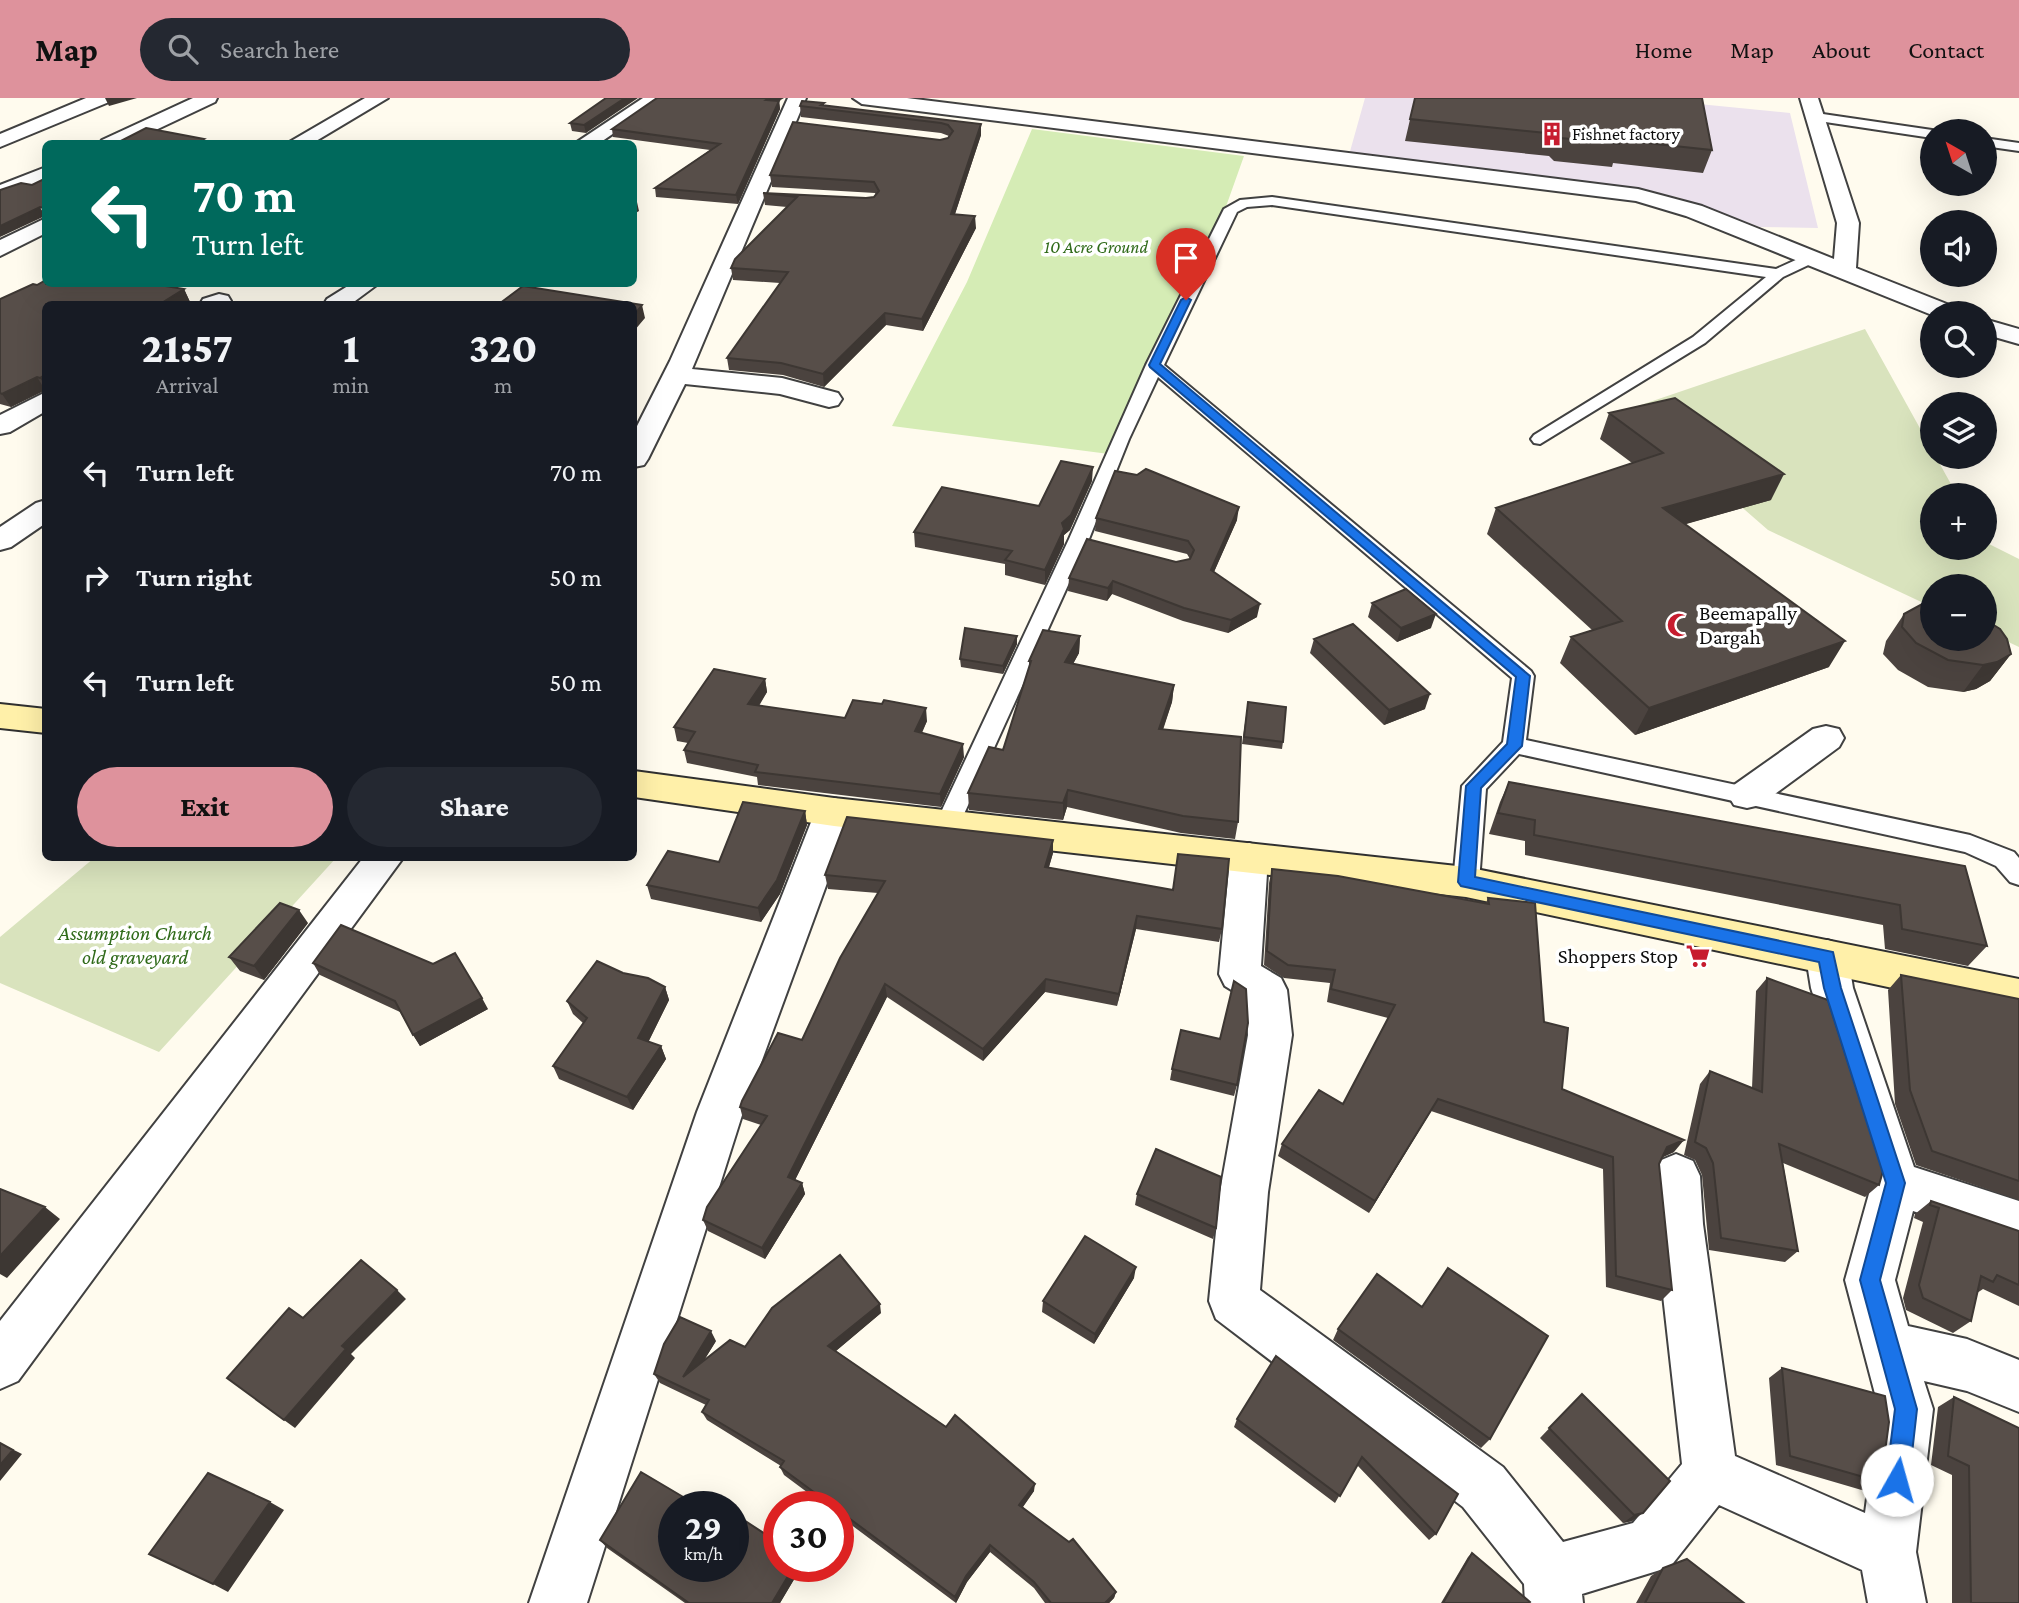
<!DOCTYPE html>
<meta charset="utf-8">
<style>
:root{--surface:#171b24;--page:#242831;--text:#f1f3f6;--muted:#9ea1a6;--accent:#de929c}
body{margin:0;font-family:"Crimson Pro",serif;background:var(--page);color:var(--text);height:100vh;display:flex;flex-direction:column;font-size:26px;white-space:nowrap}
*{box-sizing:border-box;margin:0}
p{font-size:23px;color:var(--muted)}
.icon{flex:none;width:38px;height:38px;fill:none;stroke:currentColor;stroke-width:2;stroke-linecap:round;stroke-linejoin:round}
.map{position:relative;flex:1;overflow:hidden}
.panel{position:absolute;left:42px;top:203px;width:595px;height:560px;display:flex;flex-direction:column;background:var(--surface);border-radius:10px;box-shadow:0 7px 28px #0002}
.panel>*{flex:none}
.hud{position:absolute;left:42px;top:42px;width:595px;height:147px;border-radius:10px;box-shadow:0 7px 28px #0002;background:#00695c;color:#fff;overflow:hidden}
.needle{width:46px;rotate:321deg}
.controls{position:absolute;left:1920px;top:21px;display:grid;gap:14px}
.controls a{display:grid;place-items:center;width:77px;height:77px;border-radius:50%;background:var(--surface);box-shadow:0 7px 28px #0002;font-size:35px}
.speed{position:absolute;left:658px;top:1393px;display:flex;gap:14px;font-size:35px;font-weight:700;text-align:center}
.speed>*{display:grid;place-content:center;width:91px;height:91px;border-radius:50%;background:var(--surface);box-shadow:0 7px 28px #0002;line-height:1}
.speed small{font-size:18px;font-weight:400}
.speed .limit{border:10px solid #d22;background:#fff;color:#111}
.pin{position:absolute;display:grid;place-items:center;width:60px;height:60px;color:#fff;margin:-72px -30px;border-radius:50% 50% 50% 0;rotate:-45deg;box-shadow:0 0 7px #0007}
.pin .icon{rotate:45deg}
.me{position:absolute;width:77px;margin:-38px;rotate:7deg;stroke-linejoin:round;filter:drop-shadow(0 0 5px #0008)}
.turn{display:flex;align-items:center;gap:24px;height:147px;padding:0 35px;font-size:32px}
.turn .icon{width:91px;height:91px;stroke-width:2.5}
.turn b{display:block;font-size:49px;line-height:60px}
.eta{display:flex;justify-content:space-evenly;align-items:center;height:119px;text-align:center}
.eta b{font-size:42px;font-weight:800;line-height:49px}
.cta{display:flex;gap:14px;margin-top:auto;padding:14px 35px}
.cta a{flex:1;height:80px;border-radius:42px;background:var(--accent);color:#111;font-size:28px;font-weight:800;line-height:80px;text-align:center}
.cta a+a{background:var(--page);color:var(--text)}
ul{padding:0;list-style:none}
li{display:flex;align-items:center;gap:21px;height:105px;padding:0 35px}
li div{flex:1}
li b{display:block;font-size:26px}
li em{font-style:normal}
header{display:flex;align-items:center;gap:42px;box-sizing:border-box;height:98px;padding:0 35px;background:var(--accent);color:#111}
header strong{font-size:33px}
nav{display:flex;gap:38px;margin-inline-start:auto;font-size:24px}
.search{width:490px;height:63px;background:var(--page);display:flex;align-items:center;gap:18px;box-sizing:border-box;padding:0 24px;border-radius:38px;color:var(--muted);font-size:26px}
.map>svg:first-child{display:block}
</style>
<header>
<strong>Map</strong>
<div class="search"><svg class="icon" aria-label="search" viewBox="0 0 24 24"><circle cx="10" cy="10" r="6"/><path d="M15 15l6 6"/></svg>Search here</div>
<nav><a>Home</a><a>Map</a><a>About</a><a>Contact</a></nav>
</header>
<div class="map">
<svg width="2019" height="1505" viewBox="0 0 2019 1505">
<rect width="100%" height="100%" fill="#fffbee"/>
<path fill="#ebe1ed" d="M1365,0H1638L1790,15L1818,130L1760,129L1677,99L1349,57Z"/>
<path fill="#d5ecb5" d="M1032,31L1244,58L1208,159L1109,356L892,328L967,184Z"/>
<path fill="#d9e3bd" d="M1865,231L1932,352V359H1936L1957,397H1932V450H1984L1985,444L2019,461V549L1985,533L1984,488H1932V509L1768,432L1629,311Z
M94,760H336L159,954L0,885V839Z"/>
<g fill="none" stroke-linecap="round" stroke-linejoin="round">
<g stroke="#414141" stroke-width="4">
<path id="service" d="M1816,15L1932,32L1936,33H1932V40L1812,22V16Z
M1984,40L2019,45V53L1984,48Z
M1272,99L1776,171L1809,156H1819L1821,159L1819,162L1783,179L1705,245L1540,346L1534,345L1531,341L1534,337L1693,239L1766,179L1272,107L1247,109L1237,114L1164,267L1531,573L1534,578L1526,642L1970,737L2014,754L2019,760V787L2010,784L1996,768L1965,754L1519,656L1486,691L1479,784L1475,791L1466,794L1457,791L1453,784L1462,688L1503,644L1512,580L1158,279L1129,341L1089,441L959,727L956,733L947,736L938,733L935,727L1069,441L1146,267L1224,111L1240,102Z"/>
</g>
<g stroke="#414141" stroke-width="4">
<path id="minor" d="M86,0H111L109,4L0,49V36Z
M193,0H217L215,4L126,46H99L102,42Z
M365,0H388L311,46H286Z
M643,0H665L598,46H574Z
M788,0H806L692,271L782,280L838,295L842,301L838,307L829,309L780,296L685,286L648,361L644,367L634,369V334L670,263Z
M853,0H907L1638,91L1702,108L1834,161L1837,125L1800,0H1818L1859,125L1856,170L1957,210L1960,215L1932,217L1686,118L1636,103L862,6Z
M46,69V83L0,101V87Z
M46,120V135L0,158V142Z
M351,186H378L351,206H324L327,201Z
M219,196L228,198L231,203L229,206H200L203,201Z
M1984,221L2019,231V246L1984,236Z
M46,294V313L10,334L0,336V317Z
M46,402V425L11,449L0,452V429L36,405Z
M1826,628L1839,631L1844,640L1839,649L1760,707L1747,710L1734,707L1728,697L1734,687L1813,631Z
M834,700L847,704L853,714L743,1014L587,1505H529L697,1014L815,714L821,704Z
M1249,745L1263,750L1268,760L1261,868L1281,880L1287,892L1292,937L1268,1094L1260,1192L1503,1369L1563,1444L1633,1425L1682,1366L1655,1126L1652,1078L1659,1063L1676,1056L1693,1063L1700,1078L1703,1126L1735,1358L1865,1415L1879,1311L1845,1182L1872,1085L1811,890L1806,859L1812,847L1827,842L1842,847L1848,859L1853,890L1914,1069L2019,1103V1149L1913,1113L1895,1182L1908,1228L1967,1241L2019,1262V1314L1967,1293L1924,1283L1933,1311L1916,1454L1926,1505H1868L1862,1472L1719,1407L1670,1469L1582,1496L1583,1505H1525L1524,1486L1463,1409L1216,1221L1209,1203L1220,1094L1248,937L1246,901L1225,888L1219,876L1230,760L1235,750Z
M363,760H403L18,1283L0,1291V1223Z"/>
</g>
<g stroke="#303030" stroke-width="4">
<path id="secondary" d="M0,606L46,611V635L0,630Z
M634,673L834,700L1466,769L2019,881V917L1466,799L834,728L634,699Z"/>
</g>
<use href="#service" fill="#fff" fill-rule="evenodd"/>
<use href="#minor" fill="#fff" fill-rule="evenodd"/>
<use href="#secondary" fill="#fff0a9" fill-rule="evenodd"/>
</g>
<path fill="#4b433f" d="M606,0L586,35L572,33L570,25Z
M1415,0L1712,52L1703,75L1613,65L1612,69L1554,63L1549,58L1405,43Z
M779,3L780,11L738,106L656,99L655,90L710,52L613,39L612,31Z
M824,5V8L981,26V37L955,116L976,130L923,233L886,227L824,289L783,277L729,272L727,260L780,185L733,182L731,170L787,109L765,107L763,95L866,100L874,99L876,97L875,95L772,89L770,77L940,42L948,40L949,38L941,35L801,19L800,8Z
M37,187L184,191L190,204L186,206H46V292L11,309L0,306V201Z
M1609,315L1771,402L1685,426L1829,569L1635,637L1560,565L1571,539L1592,532L1487,436L1496,410L1632,365L1600,341Z
M1092,383L1070,432L1064,437V446L1045,487L1005,477V466L915,449L914,434L1039,408Z
M1096,420L1237,422L1214,474L1257,519L1228,535L1183,523L1112,496L1107,503L1068,493L1069,480L1176,464L1190,461L1187,456L1095,433Z
M1372,505L1431,530L1397,544L1368,519Z
M1904,516L2011,556L1990,583L1976,591L1963,594L1928,589L1898,572L1883,556L1886,543Z
M1017,538V546L1003,576L961,569L960,561Z
M1080,538L1079,555L1073,566L1174,587L1172,604L1163,632L1238,724L1235,741L1181,735L1067,709L1063,722L969,712L968,695L1003,652L1029,572V563Z
M1314,541L1425,611L1384,627L1310,555Z
M765,581L767,594L759,608L845,620L927,623L922,635L964,659L941,709L758,687L757,679L687,665L684,652L688,645L677,643L674,629Z
M1248,604L1283,644L1282,651L1242,646Z
M1509,684L1965,768L1987,848L1968,868L1885,851L1883,827L1525,757V743L1489,736L1500,704Z
M805,713L807,727L780,796L761,824L651,801L647,787L719,764Z
M1053,755L1049,769L1222,831L1219,844L1136,831L1117,908L1045,894L983,963L887,899L795,1082L802,1085L805,1096L765,1161L708,1133L703,1122L761,1027L743,1021L740,1009L802,942L878,795L828,791L825,777Z
M1272,771L1486,805L1488,800L1544,924L1562,991L1674,1054L1662,1059L1659,1066L1672,1192L1661,1203L1606,1189L1603,1071L1431,1013L1369,1115L1278,1058L1282,1046L1343,1006L1388,920L1327,904L1330,885L1284,880L1264,867L1269,785Z
M308,825L264,882L240,873L229,859Z
M313,865L488,911L420,948L400,914L320,877Z
M623,875L665,889L669,902L648,944L661,948L666,961L633,1012L559,981L553,968L583,925L573,916L567,903Z
M1901,877L2019,901V1102L1916,1067L1895,1006L1888,892Z
M1767,880L1879,1087L1865,1099L1783,1065L1798,1153L1785,1164L1709,1152L1702,1077L1695,1062L1684,1057L1700,986L1710,973L1752,990L1756,893Z
M1220,941L1237,987L1234,998L1170,982L1172,971Z
M1137,1096L1216,1130L1213,1141L1135,1107Z
M1931,1103L2019,1133V1208L1983,1191L1977,1195L1971,1223L1953,1235L1906,1212L1903,1200L1923,1124L1914,1120L1915,1116Z
M1134,1180L1094,1246L1042,1214L1043,1203Z
M1422,1209L1490,1341L1481,1350L1333,1242L1338,1231Z
M881,1215L836,1253L1034,1393L1023,1409L1116,1494L1114,1500L1109,1505H1045L1034,1490L990,1454L967,1484L956,1505L838,1417V1409H827L784,1377L780,1369L781,1368L707,1322L702,1314L706,1307L660,1285L654,1276L716,1243L703,1264L745,1249Z
M1276,1258L1436,1436L1429,1442L1357,1367L1335,1405L1234,1329L1237,1321Z
M1782,1270L1881,1384L1865,1393L1776,1367L1769,1280Z
M1582,1296L1670,1383L1632,1423L1623,1425L1540,1340Z
M1954,1299L2019,1505H1952V1377L1931,1367L1938,1309Z
M674,1409L779,1468H802L780,1505H685L607,1450L600,1442Z
M1472,1455L1529,1505H1441L1468,1459Z
M1663,1470L1744,1505H1636L1651,1478Z"/>
<path fill="#3d3733" d="M105,0H137L109,8Z
M625,0H638L586,35L584,27Z
M769,0H784L767,10L766,2Z
M779,3L780,11L738,106L736,97Z
M981,26V37L951,128V116Z
M204,41L206,46H195Z
M637,104L639,113L634,116V106Z
M40,109L45,118L0,139V128Z
M975,118L976,130L923,233L922,221Z
M184,191L190,204L186,206H160Z
M642,207L645,220L634,233V217Z
M885,215L886,227L824,289L823,276Z
M46,276V288L40,280Z
M37,279L45,292L11,309L2,296Z
M1093,369L1092,383L1070,432L1064,437V446L1045,487V472L1062,425Z
M1784,376L1771,402L1651,436L1663,410Z
M1239,409L1237,422L1209,485L1211,472Z
M1113,483L1112,496L1107,503L1108,490Z
M1260,506L1257,519L1228,535L1231,522Z
M1436,516L1431,530L1397,544L1401,530Z
M1017,538V546L1003,576V568Z
M1080,538L1079,555L1064,582L1065,564Z
M1845,543L1829,569L1635,637L1649,610Z
M2011,556L1990,583L1976,591L1963,594L1983,567Z
M765,581L767,594L751,619L748,606Z
M1174,587L1172,604L1157,648L1159,631Z
M1430,596L1425,611L1384,627L1389,612Z
M926,610L927,623L916,646L915,633Z
M963,646L964,659L941,709L940,696Z
M1068,692L1067,709L1063,722V705Z
M805,713L807,727L780,796L761,824L758,810Z
M1053,742V755L1045,782V769Z
M299,812L308,825L264,882L254,868Z
M1137,818L1136,831L1117,908L1119,896Z
M1046,881L1045,894L983,963V951Z
M885,886L887,899L791,1090L788,1079Z
M665,889L669,902L644,953L638,940Z
M482,900L488,911L420,948L413,937Z
M661,948L666,961L633,1012L627,999Z
M1438,1001L1431,1013L1369,1115L1375,1103Z
M1684,1042L1674,1054L1657,1062L1667,1049Z
M802,1085L805,1096L765,1161L762,1150Z
M45,1109L60,1121L7,1180L0,1176V1158Z
M1136,1169L1134,1180L1094,1246L1095,1236Z
M397,1192L406,1201L351,1256L355,1260L295,1330L284,1322L342,1248Z
M880,1206L881,1215L831,1257L828,1248Z
M711,1233L716,1243L688,1288L683,1279Z
M0,1345L22,1356L0,1383Z
M1035,1386L1034,1393L1019,1414V1407Z
M270,1404L284,1412L228,1494L213,1486Z
M1643,1415L1632,1423L1623,1425L1634,1417Z
M990,1447V1454L967,1484L956,1505L955,1499L966,1478Z
M794,1468H802L780,1505H772Z
M1116,1494L1114,1500L1109,1505H1105Z"/>
<path fill="#574e49" stroke="#3d3733" stroke-width="2" d="M606,0H625L584,27L570,25Z
M657,0H769L766,2L779,3L736,97L655,90L720,46L612,31Z
M1415,0H1702L1712,52L1619,42V46L1561,40L1556,36L1410,21Z
M802,3L824,5L821,7L981,26L951,116L975,118L922,221L885,215L823,276L781,265L727,260L788,174L731,170L735,161L797,99L763,95L866,100L874,99L879,93L874,84L770,77L793,24L940,42L948,40L953,33L948,27L941,25L800,8Z
M146,30L204,41L195,46H115Z
M46,80V119H44L43,110L40,109L0,128V92L21,85L32,87Z
M46,182V186H153L184,191L160,206H46V276L40,280L37,279L2,296L0,295V201L33,186L37,187Z
M523,188L642,207L634,217V206H499Z
M1675,300L1784,376L1663,410L1845,543L1649,610L1571,539L1622,523L1496,410L1663,355L1609,315Z
M1061,363L1093,369L1071,417L1062,425L1064,431L1045,472L1005,462L1012,453L914,434L942,389L1039,408Z
M1146,371L1239,409L1211,472L1260,506L1231,522L1184,510L1113,483L1108,490L1069,480L1087,441L1176,464L1190,461L1194,452L1188,443L1096,420L1115,373L1137,377Z
M1406,491L1436,516L1401,530L1372,505Z
M1924,505L1932,506V541H1984V521L2000,531L2007,541L2011,556L1997,564L1983,567L1948,562L1916,545L1902,529L1904,516Z
M1353,526L1430,596L1389,612L1314,541Z
M965,530L1017,538L1003,568L960,561Z
M1043,532L1080,538L1065,564L1174,587L1159,631L1241,639L1238,724L1183,718L1068,692L1063,705L968,695L989,649L1003,652L1031,563H1029Z
M714,571L765,581L748,606L845,620L853,602L882,606L884,602L926,610L915,633L963,646L940,696L755,674L758,667L684,652L695,634L674,629Z
M1248,604L1286,609L1283,644L1244,639Z
M1509,684L1965,768L1987,848L1902,831L1900,807L1534,737L1535,722L1498,715Z
M743,704L805,713L777,782L758,810L647,787L668,753L719,764Z
M847,719L1053,742L1045,769L1173,792L1178,756L1229,761L1222,831L1137,818L1119,896L1046,881L983,951L885,886L788,1079L802,1085L762,1150L703,1122L707,1109L767,1018L740,1009L742,1003L778,935L802,942L840,860L885,783L825,777Z
M1272,771L1338,778L1489,806L1488,800L1535,805L1544,924L1568,930L1562,991L1684,1042L1667,1049L1659,1066L1672,1192L1616,1178L1613,1059L1438,1001L1375,1103L1282,1046L1319,992L1343,1006L1395,907L1331,891L1335,872L1288,867L1267,853Z
M280,805L299,812L254,868L229,859Z
M341,827L433,866L455,855L482,900L413,937L395,903L313,865Z
M597,863L623,875L648,880L665,889L638,940L661,948L627,999L553,968L587,920L567,903Z
M1901,877L2019,901V1083L1932,1053L1910,992Z
M1767,880L1828,902L1883,1073L1879,1087L1779,1046L1798,1153L1721,1140L1713,1065L1706,1050L1695,1044L1710,973L1762,994Z
M1234,883L1246,891L1248,925L1237,987L1172,971L1181,932L1220,941Z
M1156,1051L1221,1079L1216,1130L1137,1096Z
M0,1091L45,1109L0,1158Z
M1931,1103L2019,1133V1187L1997,1177L1993,1184L1981,1178L1971,1223L1923,1200L1919,1187L1939,1110L1930,1107Z
M1085,1138L1136,1169L1095,1236L1043,1203Z
M840,1157L880,1206L828,1248L946,1329L955,1317L1035,1386L1019,1407L1069,1444L1073,1441L1116,1494L1105,1505H1051L1034,1484L990,1447L966,1478L955,1499L838,1412V1409H834L780,1369L784,1363L702,1314L709,1302L654,1276L664,1246L680,1219L711,1233L683,1279L730,1242L745,1249L772,1210Z
M361,1162L397,1192L342,1248L346,1251L284,1322L227,1280L289,1210L303,1220Z
M1448,1170L1548,1238L1490,1341L1338,1231L1377,1176L1422,1209Z
M1276,1258L1458,1396L1436,1436L1362,1359L1340,1398L1237,1321Z
M1782,1270L1885,1298L1889,1324L1881,1384L1790,1358Z
M1582,1296L1670,1383L1643,1415L1634,1417L1549,1330Z
M1954,1299L2019,1330V1505H1971L1969,1368L1948,1358Z
M0,1345L13,1352L0,1367Z
M641,1374L700,1409H674V1468H733V1422L736,1417L779,1445V1468H794L772,1505H689L600,1442Z
M208,1375L270,1404L213,1486L149,1456Z
M1472,1455L1530,1504L1529,1505H1443Z
M1687,1461L1744,1505H1645L1663,1470Z"/>
<path fill="#1a73e8" stroke="#114b97" stroke-width="2" d="M1186,199L1191,202L1160,266L1530,578L1522,648L1481,690L1475,779L1833,854L1841,890L1905,1085L1880,1182L1917,1311L1909,1382L1905,1391L1897,1394L1889,1391L1886,1382L1895,1311L1860,1182L1886,1085L1824,890L1819,864L1461,788L1458,784L1466,688L1507,646L1516,579L1150,269L1149,267L1181,202Z"/>
<defs>
<g id="building-bare" transform="scale(1.89)"><path d="M-4-6H4V6H1V3H-1V6H-4ZM-2.5-4.3h1.7v1.8h-1.7ZM.8-4.3h1.7v1.8H.8ZM-2.5-1h1.7V.8h-1.7ZM.8-1h1.7V.8H.8Z" fill="#c71c2f" stroke="#fff" stroke-width="2.5" paint-order="stroke"/></g>
<g id="mosque-bare" transform="scale(1.89)"><path d="M3.5-4.9A6 6 0 1 0 3.5 4.9A5 5 0 1 1 3.5-4.9Z" fill="#c71c2f" stroke="#fff" stroke-width="2.5" paint-order="stroke"/></g>
<g id="supermarket-bare" transform="scale(1.89)"><path d="M-6-5.5h2.5l.6 2H6L4.5 2H-2.5L-4.4-4H-6ZM-1.5 3.2a1.3 1.3 0 1 0 .1 0ZM3 3.2a1.3 1.3 0 1 0 .1 0Z" fill="#c71c2f" stroke="#fff" stroke-width="2.5" paint-order="stroke"/></g>
</defs>
<g fill-rule="evenodd">
<use href="#building-bare" x="1552" y="36"/>
<use href="#mosque-bare" x="1679" y="527"/>
<use href="#supermarket-bare" x="1698" y="858"/>
</g>
<g text-anchor="middle" stroke-width="7" stroke-linejoin="round" paint-order="stroke">
<g font-size="18" fill="#0e0e0e" stroke="#fff" text-anchor="start">
<text x="1572" y="42">Fishnet factory</text>
</g>
<g font-size="18" font-style="italic" fill="#2f6a19" stroke="#fff">
<text x="1096" y="155">10 Acre Ground</text>
</g>
<g font-size="21" fill="#0e0e0e" stroke="#fff" text-anchor="start">
<text x="1699" y="522">Beemapally<tspan x="1699" dy="24">Dargah</tspan></text>
<text x="1678" y="865" text-anchor="end">Shoppers Stop</text>
</g>
<g font-size="21" font-style="italic" fill="#2f6a19" stroke="#fff">
<text x="135" y="842">Assumption Church<tspan x="135" dy="24">old graveyard</tspan></text>
</g>
</g>
</svg>
<div class="controls">
<a><svg class="needle" viewBox="-14 -14 28 28"><path d="M0-13l5 13h-10z" fill="#e53935"/><path d="M0 13l5-13h-10z" fill="#9ea1a6"/></svg></a>
<a><svg class="icon" aria-label="sound" viewBox="0 0 24 24"><path d="M4 9h4l5-4v14l-5-4H4zM17 9q2 3 0 6"/></svg></a>
<a><svg class="icon" aria-label="search" viewBox="0 0 24 24"><circle cx="10" cy="10" r="6"/><path d="M15 15l6 6"/></svg></a>
<a><svg class="icon" aria-label="layers" viewBox="0 0 24 24"><path d="M12 4l9 5-9 5-9-5zM3 14l9 5 9-5"/></svg></a>
<a>+</a>
<a>−</a>
</div>
<div class="speed"><div>29<small>km/h</small></div><div class="limit">30</div></div>
<div class="pin" style="left:1186px;top:202px;background:#d93025"><svg class="icon" aria-label="arrive" viewBox="0 0 24 24"><path d="M6 21V4h12l-3 4 3 4H6"/></svg></div>
<svg class="me" style="left:1897px;top:1382px" viewBox="-20 -20 40 40"><circle r="19" fill="#fff"/><path d="M0-13L10 11 0 6-10 11z" fill="#1a73e8"/></svg>
<div class="hud">
<div class="turn"><svg class="icon" aria-label="left" viewBox="0 0 24 24"><path d="M17 20v-9H6M10 6l-5 5 5 5"/></svg><div><b>70 m</b>Turn left</div></div>
</div>
<section class="panel">
<div class="eta">
<div><b>21:57</b><p>Arrival</p></div>
<div><b>1</b><p>min</p></div>
<div><b>320</b><p>m</p></div>
</div>
<ul>
<li><svg class="icon" aria-label="left" viewBox="0 0 24 24"><path d="M17 20v-9H6M10 6l-5 5 5 5"/></svg><div><b>Turn left</b></div><em>70 m</em></li>
<li><svg class="icon" aria-label="right" viewBox="0 0 24 24"><path d="M7 20v-9h11M14 6l5 5-5 5"/></svg><div><b>Turn right</b></div><em>50 m</em></li>
<li><svg class="icon" aria-label="left" viewBox="0 0 24 24"><path d="M17 20v-9H6M10 6l-5 5 5 5"/></svg><div><b>Turn left</b></div><em>50 m</em></li>
</ul>
<div class="cta"><a>Exit</a><a>Share</a></div>
</section>
</div>
